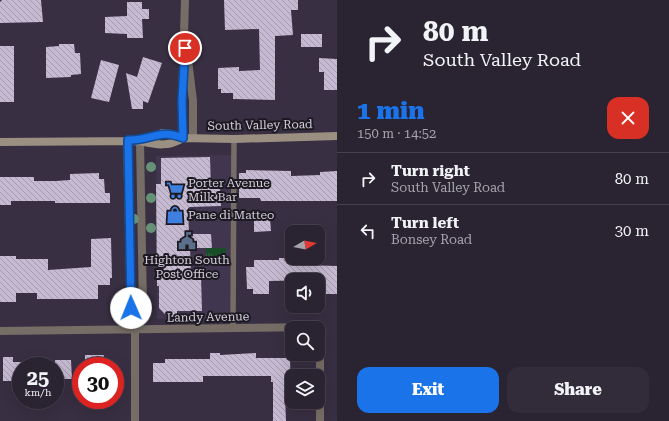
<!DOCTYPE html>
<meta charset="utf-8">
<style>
:root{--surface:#2a2332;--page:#322b3a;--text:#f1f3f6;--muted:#a5a4ac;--line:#46404d;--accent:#1a73e8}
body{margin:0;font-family:"Roboto Serif",serif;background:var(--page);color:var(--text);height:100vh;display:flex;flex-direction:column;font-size:15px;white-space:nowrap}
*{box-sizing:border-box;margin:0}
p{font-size:13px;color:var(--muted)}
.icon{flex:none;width:22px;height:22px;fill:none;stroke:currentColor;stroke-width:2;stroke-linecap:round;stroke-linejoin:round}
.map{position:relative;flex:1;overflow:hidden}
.sheet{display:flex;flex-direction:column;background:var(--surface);width:332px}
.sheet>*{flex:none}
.banner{background:#2a2332;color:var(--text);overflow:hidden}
.needle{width:26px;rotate:81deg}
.fabs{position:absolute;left:285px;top:225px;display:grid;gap:8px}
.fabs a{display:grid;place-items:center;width:40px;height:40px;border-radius:8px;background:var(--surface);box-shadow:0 4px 16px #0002,0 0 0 1px var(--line);font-size:20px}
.speed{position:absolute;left:12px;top:357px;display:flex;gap:8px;font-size:20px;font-weight:700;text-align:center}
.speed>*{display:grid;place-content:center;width:52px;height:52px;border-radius:50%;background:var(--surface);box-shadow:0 4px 16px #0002,0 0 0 1px var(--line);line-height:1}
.speed small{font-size:10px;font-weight:400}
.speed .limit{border:6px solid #d22;background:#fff;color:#111}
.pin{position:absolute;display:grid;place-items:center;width:34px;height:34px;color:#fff;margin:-17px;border:2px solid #fff;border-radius:50%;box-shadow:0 1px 4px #0007}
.me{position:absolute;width:44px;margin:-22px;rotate:359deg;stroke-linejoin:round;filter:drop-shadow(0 0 3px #0008)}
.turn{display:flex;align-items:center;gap:14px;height:84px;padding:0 20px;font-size:18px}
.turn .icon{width:52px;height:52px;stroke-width:2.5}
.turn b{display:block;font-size:28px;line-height:34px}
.round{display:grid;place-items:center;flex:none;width:42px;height:42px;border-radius:12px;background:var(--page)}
.head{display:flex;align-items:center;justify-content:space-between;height:68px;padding:0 20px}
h1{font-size:24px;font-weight:800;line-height:30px;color:var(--accent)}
.button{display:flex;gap:8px;margin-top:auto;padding:8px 20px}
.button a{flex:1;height:46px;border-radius:12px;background:var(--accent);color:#fff;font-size:16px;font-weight:800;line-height:46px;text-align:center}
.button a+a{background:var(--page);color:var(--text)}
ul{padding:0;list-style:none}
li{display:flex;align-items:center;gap:12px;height:52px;padding:0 20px;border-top:1px solid var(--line)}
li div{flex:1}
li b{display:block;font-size:15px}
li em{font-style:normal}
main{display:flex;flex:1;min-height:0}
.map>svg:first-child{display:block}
</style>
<main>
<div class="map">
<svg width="337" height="421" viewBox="0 0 337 421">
<defs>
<pattern id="grass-tufts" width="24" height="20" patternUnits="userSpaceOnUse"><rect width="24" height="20" fill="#194d2a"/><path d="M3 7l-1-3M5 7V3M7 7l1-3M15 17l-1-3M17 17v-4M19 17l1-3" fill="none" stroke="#3a6648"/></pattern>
<pattern id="building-back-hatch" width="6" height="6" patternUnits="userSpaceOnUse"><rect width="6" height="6" fill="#c5bad2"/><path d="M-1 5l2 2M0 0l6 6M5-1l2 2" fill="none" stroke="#a49bae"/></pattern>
</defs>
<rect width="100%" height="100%" fill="#382f42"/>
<path fill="#41364f" d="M233,155V320L157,319L156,156Z"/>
<path fill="url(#grass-tufts)" d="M206,248H226V260L206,261Z"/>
<path fill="url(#building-back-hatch)" d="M2,0H41L43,22L0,23V2Z
M224,0H298V10H291L293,35L275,36V100L233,99V93H221V89H218V68L239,67V71L260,70L259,29L225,30Z
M127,2H142V9H149V19H142L143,38H127V34L105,33V17L127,16Z
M301,34H322V47H301Z
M59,44H74L75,53H80L81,74L71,75V77L46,78V47L59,46Z
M0,46H14V102H0Z
M143,57L162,63L148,103L143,101V109H132L126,73L137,77Z
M319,58L337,59V90H324V72H319Z
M101,60L119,65L109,102L91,98Z
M210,157L211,189H220L221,206L190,207L188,208L189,234H211L212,248H190L191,273H195V275H201L202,311H177V317H168L159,308V286H157L156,184H161V158Z
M246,170L291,171V176L320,175V172L337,171V201H261L260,198H239V173H246Z
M99,173V179H104L105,193H110V203H55V201H11V205H0V177H34V181H56L70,180V174Z
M270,218L271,231L254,232V219Z
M111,238L112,278H110V285H98V299H37V293H16V302H0V256H16V259H48V270L91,267V239Z
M279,258H303V265L337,266V294H323V284H318V280L269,281V294H253V289H247L246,267H254V260H279Z
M210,353H220V355L256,353V358H290L291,396H285L286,421H273V382H271V376H203V382H153V363H165V359H210Z
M85,355H104V366H85Z
M3,357H13V362H21V381H3Z
M55,360H71L72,379H55Z"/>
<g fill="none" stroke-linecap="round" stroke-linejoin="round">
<path stroke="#766e66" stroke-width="5.5" d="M233,328L234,139"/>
<path stroke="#766e66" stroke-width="8" d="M188,60L193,101V138
M183,138L182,101L185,0
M127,141L131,315L135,330V421
M135,330L140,320L143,307L140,141
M0,331L320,327V421"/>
<path stroke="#9b8f82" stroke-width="8" d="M140,141L162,133L172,134L183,138L234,139L337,136
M0,142L140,141C157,145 168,147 183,138"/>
</g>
<g fill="#679177">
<circle cx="151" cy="167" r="5"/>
<circle cx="151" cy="198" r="5"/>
<circle cx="134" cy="219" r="5"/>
<circle cx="151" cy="228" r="5"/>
<circle cx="151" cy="260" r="5"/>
</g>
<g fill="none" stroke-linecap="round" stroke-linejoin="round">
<g stroke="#114b97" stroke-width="10">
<path id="route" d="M131,308L128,140C151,141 159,128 183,138L182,101L185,48"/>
</g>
<use href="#route" stroke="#1a73e8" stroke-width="7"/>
</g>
<defs>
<g id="supermarket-bare" transform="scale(1.38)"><path d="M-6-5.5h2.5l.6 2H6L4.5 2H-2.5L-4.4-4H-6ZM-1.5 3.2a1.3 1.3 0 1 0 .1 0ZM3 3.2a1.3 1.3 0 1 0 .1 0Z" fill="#3f7fe0" stroke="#1d1922" stroke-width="2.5" paint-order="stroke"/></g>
<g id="shop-bare" transform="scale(1.38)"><path d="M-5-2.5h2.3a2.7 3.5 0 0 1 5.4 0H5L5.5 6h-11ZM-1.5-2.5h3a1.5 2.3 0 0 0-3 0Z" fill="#3f7fe0" stroke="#1d1922" stroke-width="2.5" paint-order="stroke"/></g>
<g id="civic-bare" transform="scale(1.38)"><path d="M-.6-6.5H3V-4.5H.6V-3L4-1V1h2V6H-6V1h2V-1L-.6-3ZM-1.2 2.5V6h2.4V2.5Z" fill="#5c6f8a" stroke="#1d1922" stroke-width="2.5" paint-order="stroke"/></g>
</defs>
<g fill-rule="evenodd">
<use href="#supermarket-bare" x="175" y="190"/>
<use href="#shop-bare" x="175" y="215"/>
<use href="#civic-bare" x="187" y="241"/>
</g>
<g text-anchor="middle" stroke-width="4" stroke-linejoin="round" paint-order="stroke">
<g font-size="12" fill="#d4cfdb" stroke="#1d1922">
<text transform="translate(260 125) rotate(-1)" y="4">South Valley Road</text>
<text transform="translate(208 317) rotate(-1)" y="4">Landy Avenue</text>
</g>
<g font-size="12" fill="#d4cfdb" stroke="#1d1922" text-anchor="start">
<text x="188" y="187">Porter Avenue<tspan x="188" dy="14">Milk Bar</tspan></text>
<text x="188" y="219">Pane di Matteo</text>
<text x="187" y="264" text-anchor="middle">Highton South<tspan x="187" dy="14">Post Office</tspan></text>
</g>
</g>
</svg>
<div class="fabs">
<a><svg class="needle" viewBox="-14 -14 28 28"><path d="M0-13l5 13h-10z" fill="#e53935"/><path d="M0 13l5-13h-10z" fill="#a5a4ac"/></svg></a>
<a><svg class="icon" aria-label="sound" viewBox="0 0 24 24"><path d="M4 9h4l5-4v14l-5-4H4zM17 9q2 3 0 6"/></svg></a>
<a><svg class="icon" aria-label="search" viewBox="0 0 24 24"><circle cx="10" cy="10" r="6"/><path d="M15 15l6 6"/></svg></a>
<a><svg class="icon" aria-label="layers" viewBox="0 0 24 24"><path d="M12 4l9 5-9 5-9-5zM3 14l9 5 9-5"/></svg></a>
</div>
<div class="speed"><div>25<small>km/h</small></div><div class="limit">30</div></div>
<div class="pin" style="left:185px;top:48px;background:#d93025"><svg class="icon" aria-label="arrive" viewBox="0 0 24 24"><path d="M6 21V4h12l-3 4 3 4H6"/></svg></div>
<svg class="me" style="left:131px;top:308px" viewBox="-20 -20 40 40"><circle r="19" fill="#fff"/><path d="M0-13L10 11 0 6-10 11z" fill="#1a73e8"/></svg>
</div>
<section class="sheet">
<div class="banner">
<div class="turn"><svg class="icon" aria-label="right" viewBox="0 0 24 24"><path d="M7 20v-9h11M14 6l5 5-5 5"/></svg><div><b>80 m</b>South Valley Road</div></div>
</div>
<div class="head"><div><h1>1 min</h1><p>150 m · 14:52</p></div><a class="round" style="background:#d93025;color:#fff"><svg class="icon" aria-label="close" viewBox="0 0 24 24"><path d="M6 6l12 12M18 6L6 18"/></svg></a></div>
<ul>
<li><svg class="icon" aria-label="right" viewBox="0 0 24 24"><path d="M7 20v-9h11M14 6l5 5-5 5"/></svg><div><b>Turn right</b><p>South Valley Road</p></div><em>80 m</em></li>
<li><svg class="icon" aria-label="left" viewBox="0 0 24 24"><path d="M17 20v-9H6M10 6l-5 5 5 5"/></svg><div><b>Turn left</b><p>Bonsey Road</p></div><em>30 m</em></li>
</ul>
<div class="button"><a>Exit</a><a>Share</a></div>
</section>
</main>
